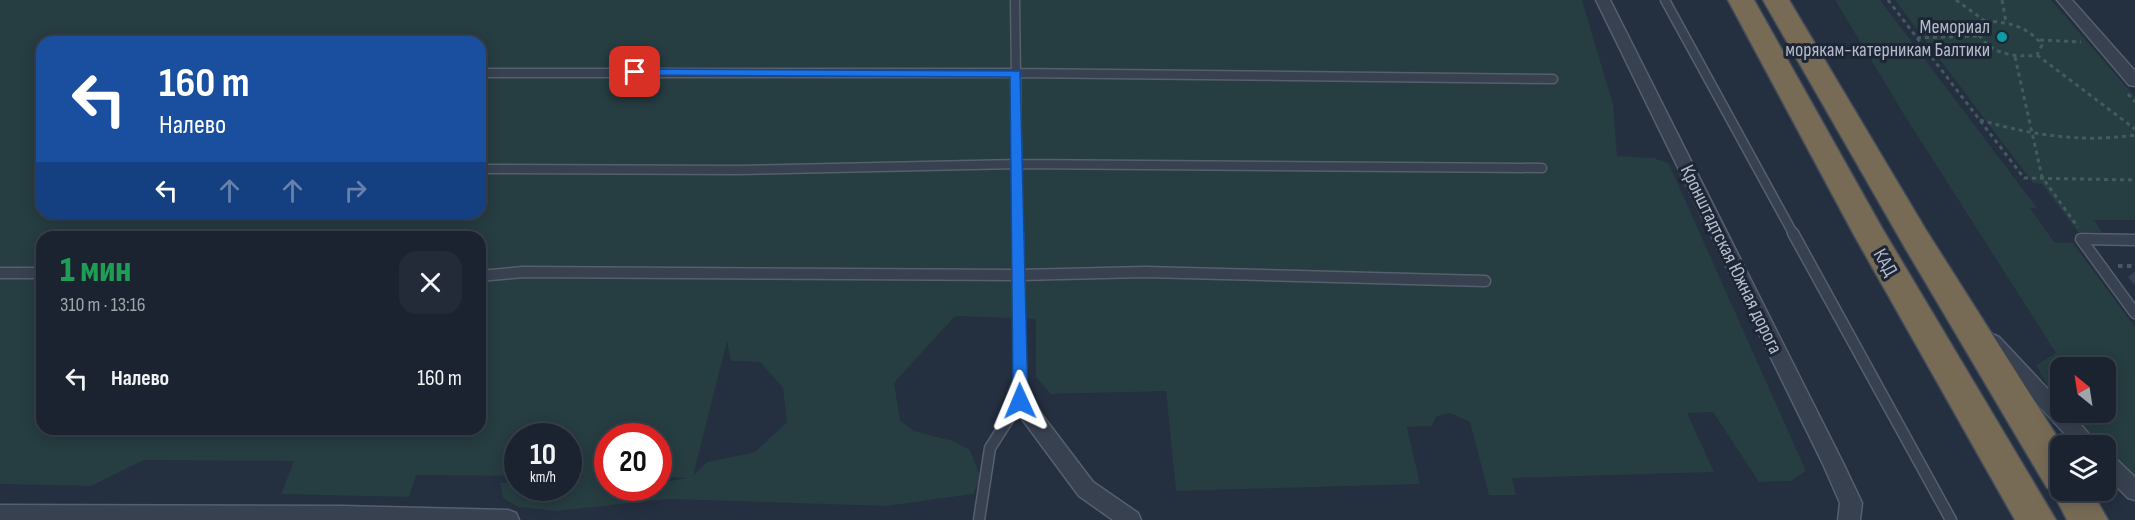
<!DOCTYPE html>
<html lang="ru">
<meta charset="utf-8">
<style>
:root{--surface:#1b2330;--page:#242b38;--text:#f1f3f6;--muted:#a0a4ab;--line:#39404c}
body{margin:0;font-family:"Sofia Sans Condensed",sans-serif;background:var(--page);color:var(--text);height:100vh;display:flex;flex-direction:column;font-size:22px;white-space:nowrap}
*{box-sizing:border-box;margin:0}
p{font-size:20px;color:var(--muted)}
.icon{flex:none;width:33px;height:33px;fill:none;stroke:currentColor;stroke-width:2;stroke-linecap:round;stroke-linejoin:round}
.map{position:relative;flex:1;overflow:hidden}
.sheet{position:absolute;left:36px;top:231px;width:450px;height:204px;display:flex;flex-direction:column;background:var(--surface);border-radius:18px;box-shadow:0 3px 15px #0003,0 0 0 2px var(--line)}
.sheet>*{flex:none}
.guide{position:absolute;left:36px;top:36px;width:450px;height:183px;border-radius:18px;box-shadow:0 3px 15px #0003,0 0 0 2px var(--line);background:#1a4fa0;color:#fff;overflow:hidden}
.needle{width:39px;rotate:330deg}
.fabs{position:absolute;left:2050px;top:357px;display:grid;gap:12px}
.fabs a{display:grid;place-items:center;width:66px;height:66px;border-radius:12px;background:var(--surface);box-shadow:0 3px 15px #0003,0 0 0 2px var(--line);font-size:30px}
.speed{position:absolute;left:504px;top:423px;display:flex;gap:12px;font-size:30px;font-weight:700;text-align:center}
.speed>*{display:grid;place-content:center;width:78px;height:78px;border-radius:50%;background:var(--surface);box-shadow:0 3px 15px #0003,0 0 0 2px var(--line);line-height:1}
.speed small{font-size:15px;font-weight:400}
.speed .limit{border:9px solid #d22;background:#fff;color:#111}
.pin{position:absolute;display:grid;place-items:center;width:51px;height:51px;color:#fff;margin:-26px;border-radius:12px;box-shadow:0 3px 9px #0006}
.me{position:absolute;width:66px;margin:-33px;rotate:359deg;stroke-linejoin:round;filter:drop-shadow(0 0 4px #0008)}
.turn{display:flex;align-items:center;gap:21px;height:126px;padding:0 24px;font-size:27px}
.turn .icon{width:78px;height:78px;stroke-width:2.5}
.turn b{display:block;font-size:42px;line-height:51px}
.lanes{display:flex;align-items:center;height:57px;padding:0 24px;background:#0003;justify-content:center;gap:30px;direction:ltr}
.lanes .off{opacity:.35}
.round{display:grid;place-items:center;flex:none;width:63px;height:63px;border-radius:18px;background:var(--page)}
.head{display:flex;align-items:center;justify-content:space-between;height:102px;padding:0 24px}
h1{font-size:36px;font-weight:800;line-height:45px;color:#1e9e55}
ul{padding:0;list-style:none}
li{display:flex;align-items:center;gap:18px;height:90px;padding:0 24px}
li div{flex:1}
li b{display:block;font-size:22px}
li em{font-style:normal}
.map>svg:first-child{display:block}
</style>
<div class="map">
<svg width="2135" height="520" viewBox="0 0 2135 520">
<rect width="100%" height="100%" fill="#242f40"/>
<path fill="#263d41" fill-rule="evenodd" d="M0,0H1582L1613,104L1617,156L1654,158L1669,164L1806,471L1791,481L1759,482L1713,412L1687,413L1714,472L1512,478L1516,495H1489L1470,422L1450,413L1437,416L1431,426L1407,427L1420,484L1176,491L1166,391L1051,394L1036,377V319L955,316L894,383L900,420L914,431L953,441L970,450L981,478L973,494L886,506L667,499L557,511L519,507L503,498L500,483L517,482L518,488H568L569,480L585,477L569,476L568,436H518L517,476L416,475L409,497L281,494L294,461L144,460L91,486L0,484ZM42,42H480V213H42ZM42,237H480V429H42ZM727,341L731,361L760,362L783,388L787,422L755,452L707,462L693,476ZM608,436H658L659,477L687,478L670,481L659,480L658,488H608Z
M1835,0H1880L2037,208H2030L2054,242L2073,243L2135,327V479L2106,451V446L2101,445L2070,413L2106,412V368H2061V403L2052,394L2036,365L2056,353L1903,113Z
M1895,0H2051L2135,97V220H2094L2102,232H2078L2042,184L2033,183Z"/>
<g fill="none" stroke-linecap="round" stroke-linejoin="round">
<g stroke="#565f6e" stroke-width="11">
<path id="service-far1" d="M1015,0L1018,235
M1665,0L1794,235
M480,73H1016L1553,79
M480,169L737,170L1017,164L1542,168"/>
</g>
<g stroke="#565f6e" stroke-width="13">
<path id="service" d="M1793,233L1951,520
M2135,240L2081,239L2135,313
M0,273H42
M480,276L523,272L1019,275L1145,272L1485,281
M979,520L990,448L1020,401L1018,233"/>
</g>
<g stroke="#565f6e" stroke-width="3">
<path id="minor" d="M1596,0H1610L1843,463L1862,503L1860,520H1838L1840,503L1823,464Z
M2057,0H2072L2135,71V86L2129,85Z
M1992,334L1999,337L2061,403V412H2070L2099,446H2076L1985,347L1982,342L1985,337Z
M1020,393L1027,395L1093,482L1138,513L1141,520H1113L1079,496L1013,407L1010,401L1013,395Z
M2106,453L2113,456L2135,477V500L2128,498L2106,476Z
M0,505L342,506L508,510L516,513L519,520H0Z"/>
</g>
<g stroke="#434c5b" stroke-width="3">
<path id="motorway" d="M1728,0H1754L1882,228L2056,520H2015L1854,235Z
M1763,0H1789L1926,230L2063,446L2061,490H2091L2108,520H2067L2051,489L2047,488L1904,246Z"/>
</g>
<path stroke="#445a5e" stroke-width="3" stroke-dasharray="4 4" stroke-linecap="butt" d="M1888,0L2024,178L2135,180
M1956,0L1985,21
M2002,0L2006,22
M1985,21C2008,22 2028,26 2042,45L2037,55C2012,58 1985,53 1975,27Z
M1917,38L1977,36
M2040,40L2081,42
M2037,55L2135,129
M2015,57L2042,177L2078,227
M2128,94L2135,102
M1980,120C2032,135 2081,143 2135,135"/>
<path stroke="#445a5e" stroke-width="4" stroke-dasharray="4.5 4.5" stroke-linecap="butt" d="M2118,266H2135"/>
<use href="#service-far1" stroke="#384150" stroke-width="8"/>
<use href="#service" stroke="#384150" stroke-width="10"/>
<use href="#minor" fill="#384150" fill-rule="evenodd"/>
<use href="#motorway" fill="#776b55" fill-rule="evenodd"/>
</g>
<path fill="#364253" d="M2135,271V286L2128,277Z"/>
<path fill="#1a73e8" stroke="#114b97" stroke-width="1.5" d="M635,69L1020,71L1028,401L1026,405L1020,407L1015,405L1013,401L1010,77L631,75V70Z"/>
<circle fill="#0f9aa8" stroke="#1d2635" stroke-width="2" cx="2002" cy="37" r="6"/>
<g text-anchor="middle" stroke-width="6" stroke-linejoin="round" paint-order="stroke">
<g font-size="20" fill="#b4bccb" stroke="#1d2635" text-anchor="end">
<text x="1990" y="33">Мемориал<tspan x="1990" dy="23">морякам-катерникам Балтики</tspan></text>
</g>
<g font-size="20" fill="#b4bccb" stroke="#1d2635">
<text transform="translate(1732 259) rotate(64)" y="7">Кронштадтская Южная дорога</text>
<text transform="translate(1886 262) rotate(60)" y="7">КАД</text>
</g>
</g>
</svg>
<div class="fabs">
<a><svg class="needle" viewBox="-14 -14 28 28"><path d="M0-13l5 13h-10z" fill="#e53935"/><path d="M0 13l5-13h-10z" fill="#a0a4ab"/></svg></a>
<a><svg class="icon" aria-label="layers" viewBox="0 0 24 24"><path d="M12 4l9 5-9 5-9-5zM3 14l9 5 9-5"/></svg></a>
</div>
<div class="speed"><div>10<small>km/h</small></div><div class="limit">20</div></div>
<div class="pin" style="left:635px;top:72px;background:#d93025"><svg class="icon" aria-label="arrive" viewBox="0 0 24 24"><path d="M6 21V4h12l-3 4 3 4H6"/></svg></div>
<svg class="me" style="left:1020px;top:401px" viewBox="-20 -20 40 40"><path d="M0-17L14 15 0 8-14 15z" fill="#1a73e8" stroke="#fff" stroke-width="4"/></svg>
<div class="guide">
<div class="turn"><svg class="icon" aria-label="left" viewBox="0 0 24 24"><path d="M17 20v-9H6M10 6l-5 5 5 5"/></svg><div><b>160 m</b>Налево</div></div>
<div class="lanes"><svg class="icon" aria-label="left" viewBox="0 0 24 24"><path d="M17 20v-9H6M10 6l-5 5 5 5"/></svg><svg class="icon off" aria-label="ahead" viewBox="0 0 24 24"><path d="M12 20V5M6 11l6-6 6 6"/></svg><svg class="icon off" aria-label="ahead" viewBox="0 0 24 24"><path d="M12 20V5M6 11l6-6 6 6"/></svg><svg class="icon off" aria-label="right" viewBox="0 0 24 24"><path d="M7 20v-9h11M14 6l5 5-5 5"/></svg></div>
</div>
<section class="sheet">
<div class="head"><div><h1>1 мин</h1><p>310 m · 13:16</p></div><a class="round"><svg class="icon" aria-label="close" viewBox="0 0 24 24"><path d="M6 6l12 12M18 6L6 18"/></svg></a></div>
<ul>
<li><svg class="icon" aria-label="left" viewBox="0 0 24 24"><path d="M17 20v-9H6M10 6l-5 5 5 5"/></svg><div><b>Налево</b></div><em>160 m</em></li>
</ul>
</section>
</div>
